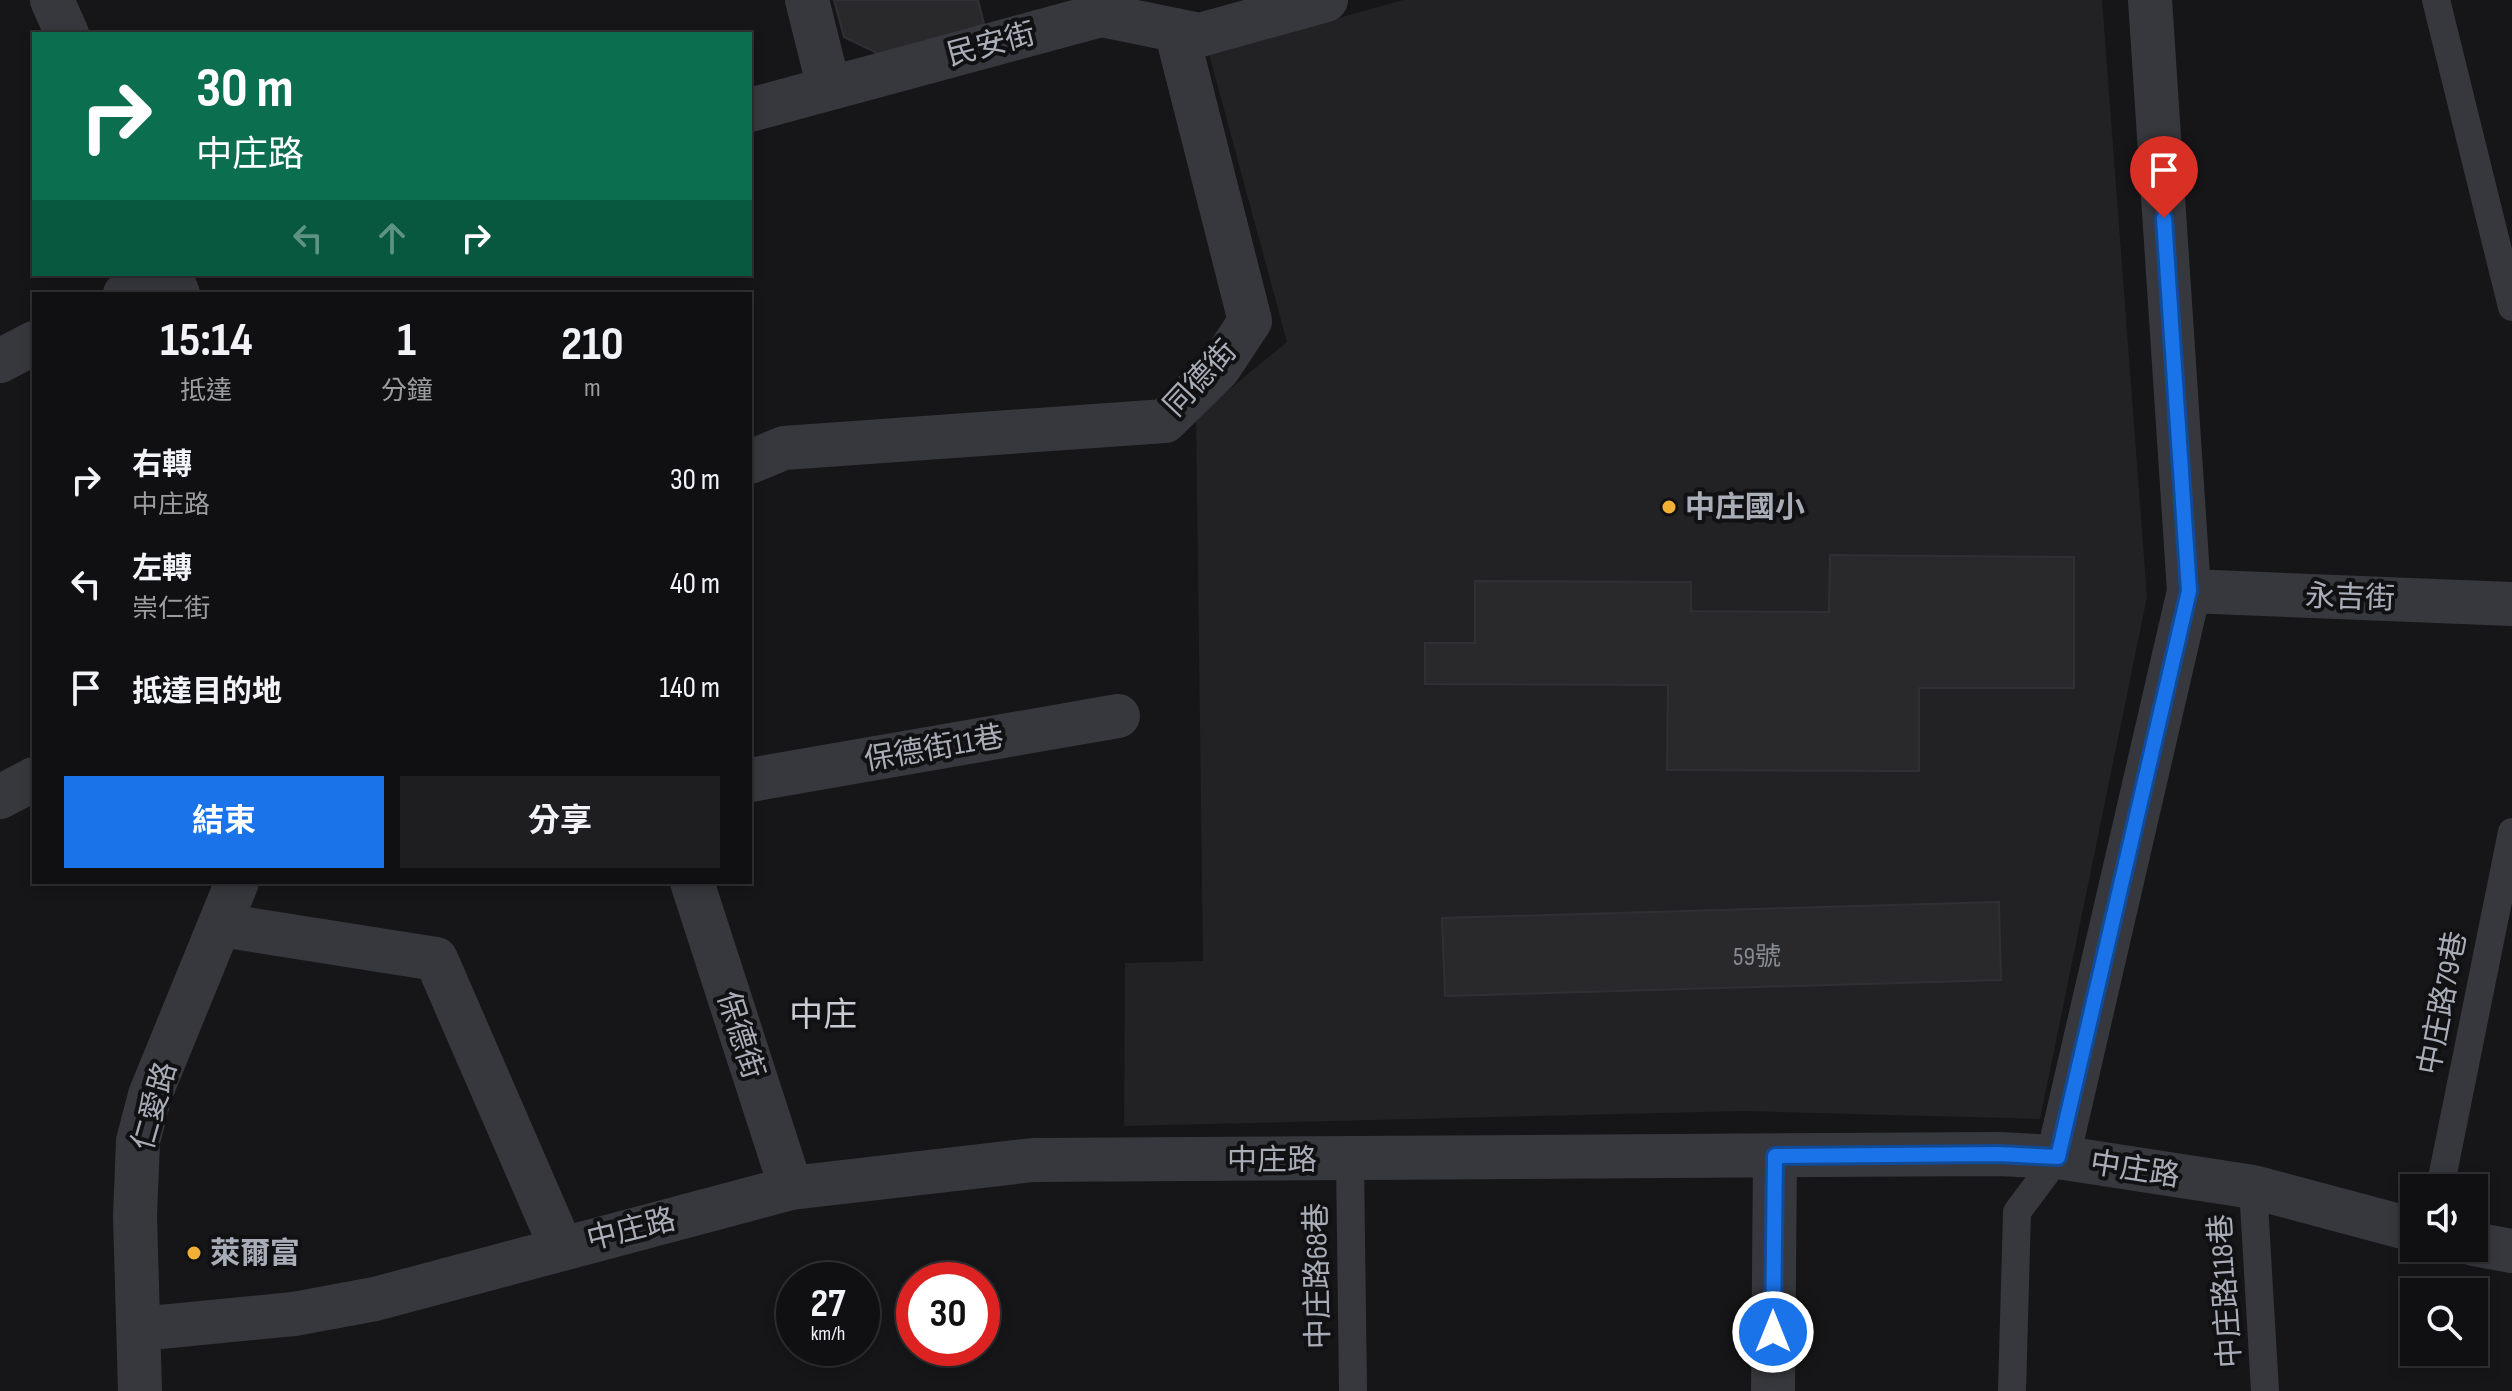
<!DOCTYPE html>
<html lang="zh-TW">
<meta charset="utf-8">
<style>
:root{--surface:#101012;--page:#1e1e20;--text:#f1f3f6;--muted:#9c9d9f;--line:#303032;--accent:#1a73e8}
body{margin:0;font-family:"Sofia Sans Condensed","Noto Sans TC",sans-serif;background:var(--page);color:var(--text);height:100vh;display:flex;flex-direction:column;font-size:30px;white-space:nowrap}
*{box-sizing:border-box;margin:0}
p{font-size:26px;color:var(--muted)}
.icon{flex:none;width:44px;height:44px;fill:none;stroke:currentColor;stroke-width:2;stroke-linecap:round;stroke-linejoin:round}
.map{position:relative;flex:1;overflow:hidden}
.drawer{position:absolute;left:32px;top:292px;width:720px;height:592px;display:flex;flex-direction:column;background:var(--surface);border-radius:0px;box-shadow:0 4px 12px #0003,0 0 0 2px var(--line)}
.drawer>*{flex:none}
.top-card{position:absolute;left:32px;top:32px;width:720px;height:244px;border-radius:0px;box-shadow:0 4px 12px #0003,0 0 0 2px var(--line);background:#0b6e4f;color:#fff;overflow:hidden}
.buttons{position:absolute;left:2400px;top:1174px;display:grid;gap:16px}
.buttons a{display:grid;place-items:center;width:88px;height:88px;border-radius:0px;background:var(--surface);box-shadow:0 4px 12px #0003,0 0 0 2px var(--line);font-size:40px}
.speed{position:absolute;left:776px;top:1262px;display:flex;gap:16px;font-size:40px;font-weight:700;text-align:center}
.speed>*{display:grid;place-content:center;width:104px;height:104px;border-radius:50%;background:var(--surface);box-shadow:0 4px 12px #0003,0 0 0 2px var(--line);line-height:1}
.speed small{font-size:20px;font-weight:400}
.speed .limit{border:12px solid #d22;background:#fff;color:#111}
.pin{position:absolute;display:grid;place-items:center;width:68px;height:68px;color:#fff;margin:-82px -34px;border-radius:50% 50% 50% 0;rotate:-45deg;box-shadow:0 0 8px #0007}
.pin .icon{rotate:45deg}
.me{position:absolute;width:88px;margin:-44px;rotate:0deg;stroke-linejoin:round;filter:drop-shadow(0 0 6px #0008)}
.turn{display:flex;align-items:center;gap:28px;height:168px;padding:0 32px;font-size:36px}
.turn .icon{width:104px;height:104px;stroke-width:2.5}
.turn b{display:block;font-size:56px;line-height:68px}
.lanes{display:flex;align-items:center;height:76px;padding:0 32px;background:#0003;justify-content:center;gap:40px;direction:ltr}
.lanes .off{opacity:.35}
.eta{display:flex;justify-content:space-evenly;align-items:center;height:136px;text-align:center}
.eta b{font-size:48px;font-weight:700;line-height:56px}
.cta{display:flex;gap:16px;margin-top:auto;padding:16px 32px}
.cta a{flex:1;height:92px;border-radius:0px;background:var(--accent);color:#fff;font-size:32px;font-weight:700;line-height:92px;text-align:center}
.cta a+a{background:var(--page);color:var(--text)}
ul{padding:0;list-style:none}
li{display:flex;align-items:center;gap:24px;height:104px;padding:0 32px}
li div{flex:1}
li b{display:block;font-size:30px}
li em{font-style:normal}
.map>svg:first-child{display:block}
</style>
<div class="map">
<svg width="2512" height="1391" viewBox="0 0 2512 1391">
<rect width="100%" height="100%" fill="#161618"/>
<path fill="#222225" d="M1403,0H2102L2147,597L2040,1119L1745,1111L1124,1126L1125,963L1203,961L1196,417L1287,342L1209,54Z"/>
<path fill="#29292c" stroke="#303034" stroke-width="2" d="M834,0H978L984,24L885,57L844,37Z
M1830,555L2074,557V688H1919V771L1667,770L1668,685L1425,684V643H1475V581L1691,582V611L1829,612Z
M1999,902L2001,980L1445,996L1442,918Z"/>
<g fill="none" stroke-linecap="round" stroke-linejoin="round">
<path stroke="#37383d" stroke-width="28" d="M2436,0L2512,307
M1350,1160L1353,1391
M2253,1187L2265,1391
M2440,1188L2512,832
M2012,1391L2017,1212L2058,1157"/>
<path stroke="#37383d" stroke-width="44" d="M807,0L829,88
M750,110L1101,15L1200,35L1326,0
M125,294L163,274
M0,361L34,343
M750,462L784,448L1165,421L1219,368L1250,321L1176,30
M2189,591L2512,604
M750,780L1118,716
M0,797L34,779
M692,882L791,1188
M221,925L436,959L561,1247
M2058,1157L2189,591L2150,0
M1773,1391L1775,1156"/>
<path stroke="#37383d" stroke-width="44" d="M52,0L67,34
M170,274L178,294
M2474,1244L2512,1251
M140,1329L294,1314L375,1299L791,1188L1033,1160L1998,1154L2058,1157L2253,1187L2414,1230
M140,1391L135,1216L138,1141L150,1095L237,882"/>
</g>
<g fill="none" stroke-linecap="round" stroke-linejoin="round">
<g stroke="#114b97" stroke-width="20">
<path id="route" d="M1773,1332L1775,1156L1998,1154L2058,1157L2189,591L2164,218"/>
</g>
<use href="#route" stroke="#1a73e8" stroke-width="14"/>
</g>
<g fill="#f2b134" stroke="#111113" stroke-width="3">
<circle cx="1669" cy="507" r="8"/>
<circle cx="194" cy="1253" r="8"/>
</g>
<g text-anchor="middle" stroke-width="8" stroke-linejoin="round" paint-order="stroke">
<g font-size="26" fill="#888b94">
<text x="1757" y="965">59號</text>
</g>
<g font-size="30" fill="#a8adb8" stroke="#111113">
<text transform="translate(991 44) rotate(-15)" y="10">民安街</text>
<text transform="translate(1200 378) rotate(-47)" y="10">同德街</text>
<text transform="translate(2350 597) rotate(2)" y="10">永吉街</text>
<text transform="translate(934 748) rotate(-10)" y="10">保德街11巷</text>
<text transform="translate(2442 1003) rotate(-79)" y="10">中庄路79巷</text>
<text transform="translate(741 1035) rotate(72)" y="10">保德街</text>
<text transform="translate(154 1106) rotate(-74)" y="10">仁愛路</text>
<text x="1272" y="1170">中庄路</text>
<text transform="translate(2135 1169) rotate(9)" y="10">中庄路</text>
<text transform="translate(631 1229) rotate(-14)" y="10">中庄路</text>
<text transform="translate(1317 1276) rotate(-91)" y="10">中庄路68巷</text>
<text transform="translate(2225 1291) rotate(-94)" y="10">中庄路118巷</text>
</g>
<g font-size="30" font-weight="bold" fill="#a8adb8" stroke="#111113" text-anchor="start">
<text x="1685" y="517">中庄國小</text>
<text x="210" y="1263">萊爾富</text>
</g>
<g font-size="34" fill="#c9ccd4" stroke="#111113">
<text x="823" y="1026">中庄</text>
</g>
</g>
</svg>
<div class="buttons">
<a><svg class="icon" aria-label="sound" viewBox="0 0 24 24"><path d="M4 9h4l5-4v14l-5-4H4zM17 9q2 3 0 6"/></svg></a>
<a><svg class="icon" aria-label="search" viewBox="0 0 24 24"><circle cx="10" cy="10" r="6"/><path d="M15 15l6 6"/></svg></a>
</div>
<div class="speed"><div>27<small>km/h</small></div><div class="limit">30</div></div>
<div class="pin" style="left:2164px;top:218px;background:#d93025"><svg class="icon" aria-label="arrive" viewBox="0 0 24 24"><path d="M6 21V4h12l-3 4 3 4H6"/></svg></div>
<svg class="me" style="left:1773px;top:1332px" viewBox="-20 -20 40 40"><circle r="17" fill="#1a73e8" stroke="#fff" stroke-width="3"/><path d="M0-11L8 9 0 5-8 9z" fill="#fff"/></svg>
<div class="top-card">
<div class="turn"><svg class="icon" aria-label="right" viewBox="0 0 24 24"><path d="M7 20v-9h11M14 6l5 5-5 5"/></svg><div><b>30 m</b>中庄路</div></div>
<div class="lanes"><svg class="icon off" aria-label="left" viewBox="0 0 24 24"><path d="M17 20v-9H6M10 6l-5 5 5 5"/></svg><svg class="icon off" aria-label="ahead" viewBox="0 0 24 24"><path d="M12 20V5M6 11l6-6 6 6"/></svg><svg class="icon" aria-label="right" viewBox="0 0 24 24"><path d="M7 20v-9h11M14 6l5 5-5 5"/></svg></div>
</div>
<section class="drawer">
<div class="eta">
<div><b>15:14</b><p>抵達</p></div>
<div><b>1</b><p>分鐘</p></div>
<div><b>210</b><p>m</p></div>
</div>
<ul>
<li><svg class="icon" aria-label="right" viewBox="0 0 24 24"><path d="M7 20v-9h11M14 6l5 5-5 5"/></svg><div><b>右轉</b><p>中庄路</p></div><em>30 m</em></li>
<li><svg class="icon" aria-label="left" viewBox="0 0 24 24"><path d="M17 20v-9H6M10 6l-5 5 5 5"/></svg><div><b>左轉</b><p>崇仁街</p></div><em>40 m</em></li>
<li><svg class="icon" aria-label="arrive" viewBox="0 0 24 24"><path d="M6 21V4h12l-3 4 3 4H6"/></svg><div><b>抵達目的地</b></div><em>140 m</em></li>
</ul>
<div class="cta"><a>結束</a><a>分享</a></div>
</section>
</div>
